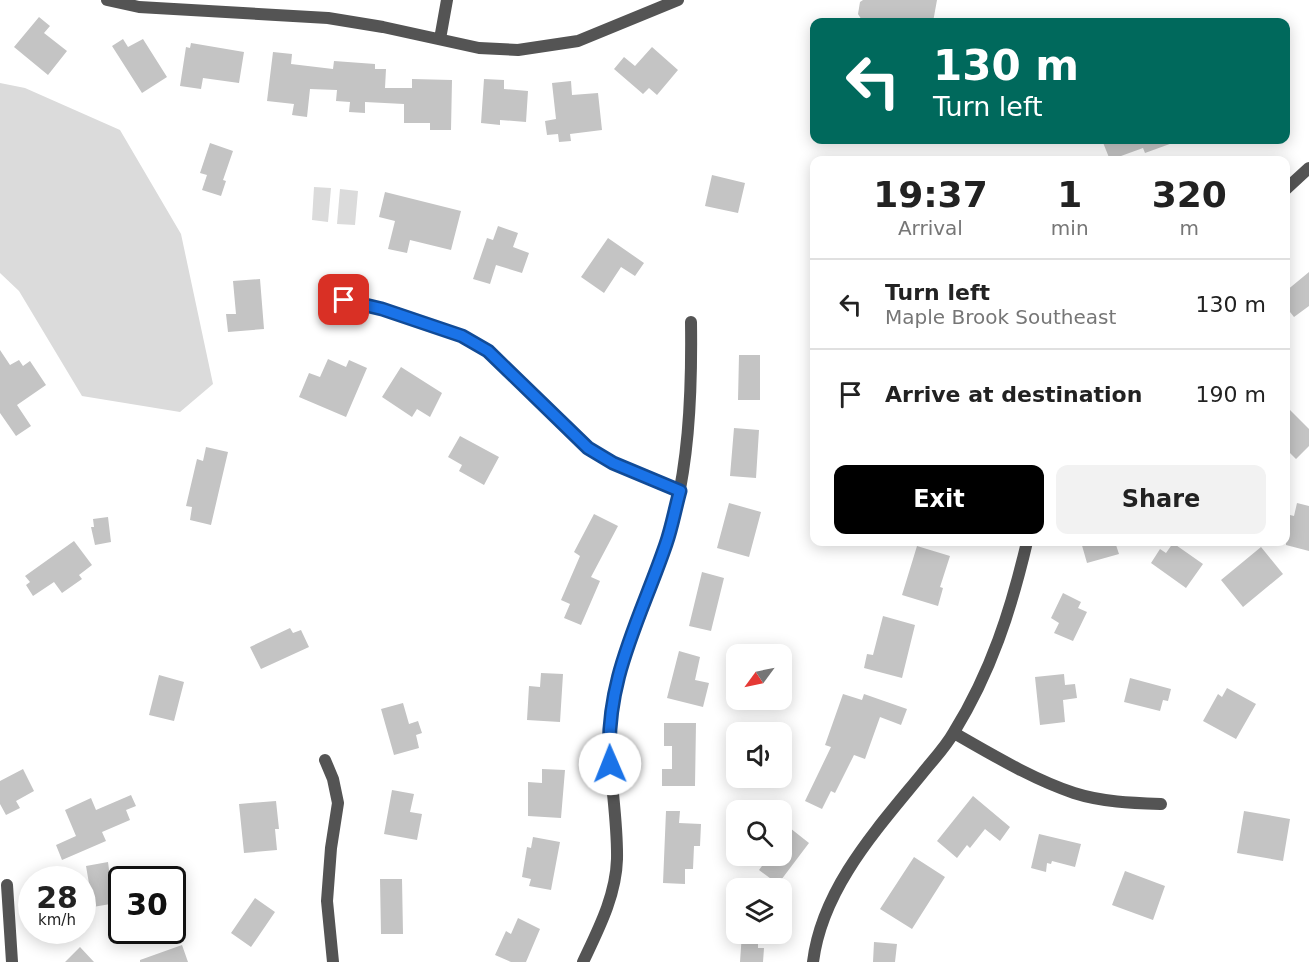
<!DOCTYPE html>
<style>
:root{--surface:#fff;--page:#f2f2f2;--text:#222;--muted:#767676;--line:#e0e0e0;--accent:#000}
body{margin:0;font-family:"DejaVu Sans",sans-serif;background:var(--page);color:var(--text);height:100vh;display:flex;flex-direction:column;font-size:22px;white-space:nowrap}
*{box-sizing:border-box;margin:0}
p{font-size:20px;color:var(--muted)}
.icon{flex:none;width:33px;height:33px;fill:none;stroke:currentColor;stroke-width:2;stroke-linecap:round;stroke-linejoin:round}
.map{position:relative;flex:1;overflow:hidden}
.side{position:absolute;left:810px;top:156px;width:480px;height:390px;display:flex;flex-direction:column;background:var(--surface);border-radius:12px;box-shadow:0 3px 15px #0003}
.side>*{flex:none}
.guide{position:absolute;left:810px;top:18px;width:480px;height:126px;border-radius:12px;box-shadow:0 3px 15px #0003;background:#00695c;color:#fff;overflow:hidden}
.needle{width:39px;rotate:237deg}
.fabs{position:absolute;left:726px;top:644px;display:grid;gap:12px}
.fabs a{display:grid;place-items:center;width:66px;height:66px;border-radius:12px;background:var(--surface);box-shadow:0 3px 15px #0003;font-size:30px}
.speed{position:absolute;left:18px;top:866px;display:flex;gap:12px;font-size:30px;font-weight:700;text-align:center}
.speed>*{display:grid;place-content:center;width:78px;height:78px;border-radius:50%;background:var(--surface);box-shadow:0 3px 15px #0003;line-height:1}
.speed small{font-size:15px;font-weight:400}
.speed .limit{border:3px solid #111;border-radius:9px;background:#fff;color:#111}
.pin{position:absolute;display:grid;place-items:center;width:51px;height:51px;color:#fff;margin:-26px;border-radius:12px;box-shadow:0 3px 9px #0006}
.me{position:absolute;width:66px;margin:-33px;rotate:359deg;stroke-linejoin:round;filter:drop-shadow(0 0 4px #0008)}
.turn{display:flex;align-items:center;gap:21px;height:126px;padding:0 24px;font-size:27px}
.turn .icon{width:78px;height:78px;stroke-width:2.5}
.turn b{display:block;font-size:42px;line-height:51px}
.eta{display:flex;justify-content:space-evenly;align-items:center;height:102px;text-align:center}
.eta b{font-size:36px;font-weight:700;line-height:42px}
.cta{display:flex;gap:12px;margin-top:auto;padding:12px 24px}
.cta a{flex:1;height:69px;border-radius:12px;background:var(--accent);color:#fff;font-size:24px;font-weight:700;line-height:69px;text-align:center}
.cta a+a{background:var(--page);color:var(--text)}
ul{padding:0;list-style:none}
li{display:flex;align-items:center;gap:18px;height:90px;padding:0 24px;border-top:2px solid var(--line)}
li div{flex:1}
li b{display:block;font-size:22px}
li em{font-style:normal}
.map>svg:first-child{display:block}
</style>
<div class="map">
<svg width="1309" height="962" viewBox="0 0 1309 962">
<rect width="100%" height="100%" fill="#fff"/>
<path fill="#dbdbdb" d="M0,83L25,88L120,130L181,234L213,384L180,412L82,396L19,291L0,273Z
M314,187L331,188L328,222L312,220Z
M340,189L358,191L355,225L337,224Z"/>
<path fill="#c4c4c4" d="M863,0H937L933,22H863L858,14L860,2Z
M39,17L50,26L44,33L67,51L48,75L14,47Z
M123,39L128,47L143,39L167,77L142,93L112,46Z
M191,43L244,52L239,83L203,78L201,89L180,86L186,47L190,48Z
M652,47L678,70L657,95L649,88L643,94L614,69L624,57L635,66Z
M273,52L292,54L291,64L333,69L334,61L375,64V69H386L385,88H412V79L452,80L451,130H430V123H404V104L365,102V113L349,112L350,102L336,101L337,90L310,89L307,117L292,115L294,104L267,101Z
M484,79L504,80V89L528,91L526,122L500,120V125L481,123Z
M571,81L572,95L598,93L602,130L570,134L571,141L559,142L558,134L547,135L545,121L556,119L552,83Z
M1102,140H1178V141L1145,153L1143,148L1110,160Z
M210,143L233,151L223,180L226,181L221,196L202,190L207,175L200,173Z
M712,175L745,183L738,213L705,206Z
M385,192L461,211L451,250L410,240L407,253L388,249L395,221L379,217Z
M498,226L518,233L513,247L529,253L522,273L496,265L490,284L473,279L487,238L493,240Z
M608,238L644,263L635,276L621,267L604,293L581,277Z
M1309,272V306L1294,317L1286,307V291Z
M260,279L264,329L228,332L226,314H236L233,281Z
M0,350L10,365L19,360L23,366L30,361L46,385L17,405L31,426L16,436L0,413Z
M739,355H760V400H738Z
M328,359L346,367L349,360L367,368L346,417L299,397L309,373L320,377Z
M401,367L442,393L430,417L417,409L412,417L382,397Z
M1286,406L1309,429V446L1296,459L1286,449Z
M734,428L759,430L756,478L730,476Z
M460,436L499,457L484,485L459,471L462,465L448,457Z
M206,447L228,452L211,525L190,520L192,507L186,506L197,459L203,461Z
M729,503L761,512L749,557L717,548Z
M1297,503L1309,506V551L1286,545V514L1294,516Z
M594,514L618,526L591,577L600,581L581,625L564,618L570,604L561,600L580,556L574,552Z
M108,517L111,542L95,545L91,527H94L93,519Z
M74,541L92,565L79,575L82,579L62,593L54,582L33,596L26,585L30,582L25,576Z
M1081,542H1115L1119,554L1087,563Z
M1173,543L1203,564L1186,588L1151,563L1160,549L1166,553Z
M917,546L950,556L940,587L943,588L938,606L902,595Z
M1261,547L1283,574L1243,607L1221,580Z
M702,572L724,578L711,631L689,626Z
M1063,593L1081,602L1078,608L1087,612L1073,641L1054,633L1059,623L1051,618Z
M883,616L915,625L902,678L864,668L867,654L873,655Z
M290,628L293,633L301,630L309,647L261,669L250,647Z
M679,651L700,657L695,680L709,683L703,707L667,698Z
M541,673L563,674L560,722L527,720L529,686L540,687Z
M1064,674L1065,685L1075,684L1077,698L1063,700L1065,722L1040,725L1035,677Z
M159,675L184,682L174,721L149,715Z
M1130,678L1171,689L1168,701L1163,700L1160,711L1124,702Z
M1227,688L1256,704L1236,739L1203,721L1218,694L1222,697Z
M843,694L862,700L864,694L907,709L901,725L880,717L865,759L854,755L835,793L831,791L822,809L805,801L831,747L825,745Z
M403,703L409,724L418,721L422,733L416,735L419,748L394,755L381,709Z
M664,723H696L695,786H662V769H672V746H664Z
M23,769L34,791L16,801L20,808L6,815L0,804V781Z
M542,769L565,770L561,818L528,816V782L542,783Z
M392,790L414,794L410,812L422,814L417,840L384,834Z
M131,795L136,806L126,810L130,820L102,832L106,841L62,860L56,845L76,836L65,810L91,798L96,810Z
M973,796L1010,827L1000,841L985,829L970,848L967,845L957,858L937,841Z
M276,801L279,829H275L277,850L244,853L239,804Z
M666,811H680L679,823L701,824L700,846H694L693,869H685V884L663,883Z
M1244,811L1290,819L1283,861L1237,853Z
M790,828L809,843L778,884L759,870L770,855H782V840Z
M1039,834L1081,844L1075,867L1052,861L1051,864L1047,863L1046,872L1031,868Z
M533,837L560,842L551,890L529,886L531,879L522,877L527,847L531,848Z
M914,857L945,877L912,929L880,909Z
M108,862L110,877L117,876L122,902L93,907L86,866Z
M1125,871L1165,886L1153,920L1112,905Z
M380,879H402L403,934H381Z
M255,898L275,912L251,947L231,933Z
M518,918L540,929L526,962H511L495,955L506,931L511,934Z
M742,933L758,935V948H764L763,962H740Z
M874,942L897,944L895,962H873Z
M182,945L188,962H140V960Z
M80,947L94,962H65Z"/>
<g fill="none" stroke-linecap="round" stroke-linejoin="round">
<path stroke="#545454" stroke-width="12" d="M107,0L139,7L328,18L383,27L479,48L518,50L578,41L678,0
M440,39L447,0
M1286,189L1309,168
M344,300L396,313L462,336L488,351L588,448L613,463L680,491
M954,733C993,755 1032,779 1074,793C1102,802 1132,803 1161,804
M325,760L333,779L338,803L331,848L327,901L333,962
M7,885L12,962
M583,962C598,930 616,896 617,859C618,807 604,757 612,705C621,648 650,597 667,542C689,472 692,395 691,322
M813,962C822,889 876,830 921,775C932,761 945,748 954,732C991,672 1011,610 1027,542"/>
</g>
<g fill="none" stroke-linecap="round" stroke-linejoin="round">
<g stroke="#114b97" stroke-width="15">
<path id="route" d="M344,300L382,309L462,336L488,351L588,448L613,463L680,491C675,509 672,527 666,544C640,620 604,681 610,764"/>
</g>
<use href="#route" stroke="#1a73e8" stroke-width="10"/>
</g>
</svg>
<div class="fabs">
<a><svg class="needle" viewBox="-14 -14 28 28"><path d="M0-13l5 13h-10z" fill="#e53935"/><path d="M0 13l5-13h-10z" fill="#767676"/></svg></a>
<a><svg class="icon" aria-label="sound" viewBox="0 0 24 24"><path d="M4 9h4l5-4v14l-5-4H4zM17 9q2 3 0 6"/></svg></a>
<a><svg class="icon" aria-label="search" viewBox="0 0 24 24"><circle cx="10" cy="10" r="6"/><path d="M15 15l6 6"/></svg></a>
<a><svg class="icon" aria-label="layers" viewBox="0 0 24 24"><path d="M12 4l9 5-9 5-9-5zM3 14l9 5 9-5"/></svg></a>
</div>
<div class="speed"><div>28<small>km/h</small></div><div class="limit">30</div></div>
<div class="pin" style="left:344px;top:300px;background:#d93025"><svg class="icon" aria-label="arrive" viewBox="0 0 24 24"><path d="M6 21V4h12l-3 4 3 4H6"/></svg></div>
<svg class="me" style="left:610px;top:764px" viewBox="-20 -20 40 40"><circle r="19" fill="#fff"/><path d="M0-13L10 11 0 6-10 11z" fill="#1a73e8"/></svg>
<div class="guide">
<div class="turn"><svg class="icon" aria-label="left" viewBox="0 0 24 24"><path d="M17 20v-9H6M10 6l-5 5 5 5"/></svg><div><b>130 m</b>Turn left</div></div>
</div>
<section class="side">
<div class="eta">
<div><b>19:37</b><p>Arrival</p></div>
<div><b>1</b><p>min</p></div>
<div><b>320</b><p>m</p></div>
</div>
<ul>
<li><svg class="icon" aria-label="left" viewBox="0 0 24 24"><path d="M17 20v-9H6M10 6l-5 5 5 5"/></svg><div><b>Turn left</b><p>Maple Brook Southeast</p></div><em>130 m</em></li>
<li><svg class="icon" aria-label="arrive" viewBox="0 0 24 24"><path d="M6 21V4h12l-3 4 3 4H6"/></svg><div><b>Arrive at destination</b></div><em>190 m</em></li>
</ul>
<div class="cta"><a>Exit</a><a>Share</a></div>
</section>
</div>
